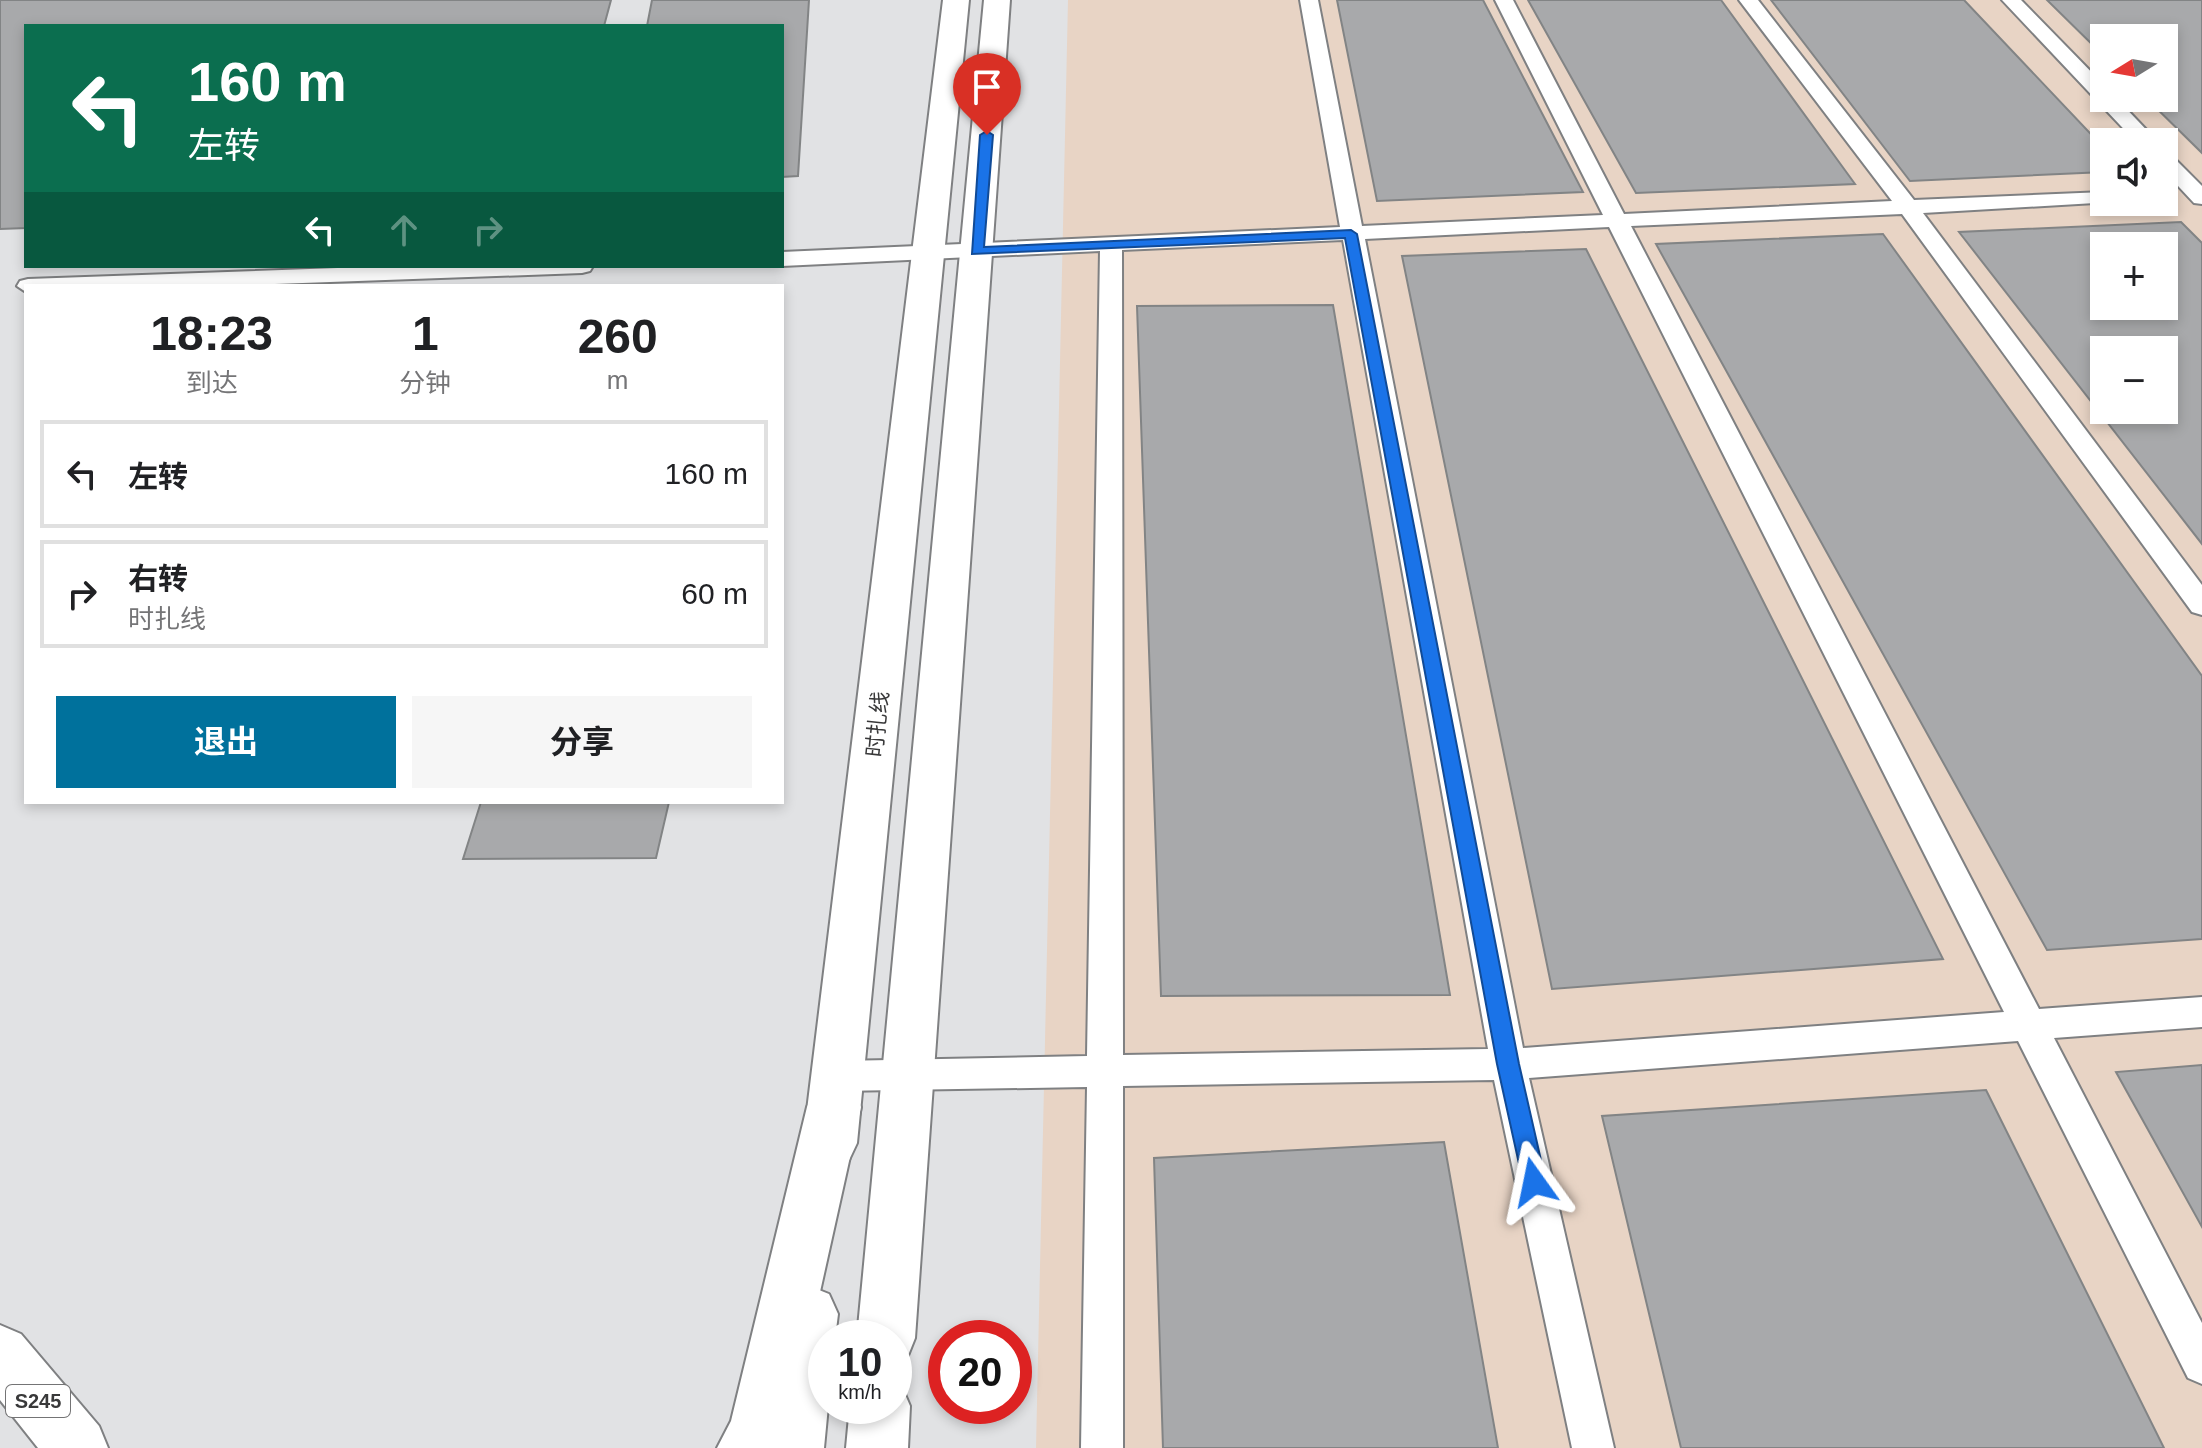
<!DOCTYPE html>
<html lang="zh">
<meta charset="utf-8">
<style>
:root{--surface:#fff;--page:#f6f6f6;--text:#202124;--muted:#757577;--line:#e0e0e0;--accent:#00719c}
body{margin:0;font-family:Arial,"Noto Sans SC",sans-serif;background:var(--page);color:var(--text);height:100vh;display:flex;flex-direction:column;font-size:30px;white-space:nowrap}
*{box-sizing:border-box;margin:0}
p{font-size:26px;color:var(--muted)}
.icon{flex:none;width:44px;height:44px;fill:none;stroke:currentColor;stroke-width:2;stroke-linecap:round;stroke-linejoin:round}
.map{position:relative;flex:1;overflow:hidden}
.side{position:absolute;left:24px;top:284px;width:760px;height:520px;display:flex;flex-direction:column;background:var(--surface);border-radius:0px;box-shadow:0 4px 12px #0003}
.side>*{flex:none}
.hud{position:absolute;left:24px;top:24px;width:760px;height:244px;border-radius:0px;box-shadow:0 4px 12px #0003;background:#0b6e4f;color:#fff;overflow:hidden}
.needle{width:52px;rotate:259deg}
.buttons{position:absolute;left:2090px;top:24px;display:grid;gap:16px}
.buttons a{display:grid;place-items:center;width:88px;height:88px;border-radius:0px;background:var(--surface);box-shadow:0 4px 12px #0003;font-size:40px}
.speed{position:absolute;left:808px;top:1320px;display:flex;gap:16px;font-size:40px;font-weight:700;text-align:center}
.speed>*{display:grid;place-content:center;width:104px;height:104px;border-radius:50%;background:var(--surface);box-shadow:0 4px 12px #0003;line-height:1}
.speed small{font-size:20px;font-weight:400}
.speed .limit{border:12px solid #d22;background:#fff;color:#111}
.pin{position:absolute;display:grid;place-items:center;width:68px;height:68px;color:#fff;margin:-82px -34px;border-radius:50% 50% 50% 0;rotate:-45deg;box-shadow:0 0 8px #0007}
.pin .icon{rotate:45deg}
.me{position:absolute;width:88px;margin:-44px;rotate:348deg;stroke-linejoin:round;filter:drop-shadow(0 0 6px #0008)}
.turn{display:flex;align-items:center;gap:28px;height:168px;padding:0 32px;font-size:36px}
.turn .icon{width:104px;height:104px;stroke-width:2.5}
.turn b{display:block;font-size:56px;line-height:68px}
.lanes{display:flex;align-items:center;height:76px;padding:0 32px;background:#0003;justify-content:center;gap:40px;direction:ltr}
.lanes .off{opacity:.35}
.eta{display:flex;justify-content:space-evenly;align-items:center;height:136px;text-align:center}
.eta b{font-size:48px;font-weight:700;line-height:56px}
.primary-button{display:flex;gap:16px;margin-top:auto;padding:16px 32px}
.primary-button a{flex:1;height:92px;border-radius:0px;background:var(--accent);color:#fff;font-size:32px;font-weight:700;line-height:92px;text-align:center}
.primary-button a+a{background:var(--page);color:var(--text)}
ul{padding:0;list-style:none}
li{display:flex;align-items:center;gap:24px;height:108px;margin:0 16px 12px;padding:0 16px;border:4px solid var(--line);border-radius:0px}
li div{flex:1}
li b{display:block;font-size:30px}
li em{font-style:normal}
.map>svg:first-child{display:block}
</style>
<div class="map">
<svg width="2202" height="1448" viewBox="0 0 2202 1448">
<rect width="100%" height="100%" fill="#e1e2e4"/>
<path fill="#e8d4c5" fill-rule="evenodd" d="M1068,0H2202V1448H1036ZM2104,38H2164V98H2104ZM2104,142H2164V202H2104ZM2104,246H2164V306H2104ZM2104,350H2164V410H2104Z"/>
<path fill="#a8a9ab" stroke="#828485" stroke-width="2" fill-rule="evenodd" d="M0,0H611L604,26H26V228L0,229Z
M652,0H809L798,176L782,177V26H647Z
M1337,0H1483L1583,192L1377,201Z
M1528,0H1721L1855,184L1636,193Z
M1771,0H1964L2104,148V172L1910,181Z
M2047,0H2202V153L2146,98H2164V38H2104V56Z
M2181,222L2202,243V544L1959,232ZM2104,246H2164V306H2104ZM2104,350H2164V410H2104Z
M1883,234L2202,676V939L2047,950L1656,244Z
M1586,249L1943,959L1552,989L1402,256Z
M1333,305L1450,995L1161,996L1137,306Z
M481,802H669L656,858L463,859Z
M2202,1065V1227L2116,1072Z
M1986,1090L2164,1448H1681L1602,1116Z
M1444,1142L1498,1448H1163L1154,1158Z"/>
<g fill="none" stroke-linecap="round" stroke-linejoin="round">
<g stroke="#7f8082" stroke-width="4">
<path id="lane" d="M1300,0H1318L1362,226L1603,215L1495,0H1513L1624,214L1892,201L1739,0H1758L1914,200L2104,192V202H2112L1923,213L2202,585V615L2192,612L1902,214L1631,226L2039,1009L2202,997V1027L2054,1038L2202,1323V1384L2188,1378L2018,1041L1529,1078L1614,1448H1572L1494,1080L1123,1086V1448H1081L1087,1087L838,1091L825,1087L820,1076L825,1065L838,1061L1087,1056L1100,251L782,266V252L1340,227ZM1609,227L2004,1012L1523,1048L1365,239ZM1343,240L1488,1049L1123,1055L1122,250Z
M2002,0H2021L2104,85V98H2116L2158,142H2136Z
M2164,153L2171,155L2202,186V204L2194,203L2164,171Z
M393,266H593L590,271L582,273L218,286H26V292L17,286L20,281L28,279Z"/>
</g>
<g stroke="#7f8082" stroke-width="4">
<path id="secondary" d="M943,0H969L857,1143L849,1160L830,1167L811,1160L803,1143Z
M984,0H1010L915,1338L907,1358L894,1363V1338H857Z
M809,1286L829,1294L838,1314L835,1338H826L828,1406L824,1448H762L780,1314L789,1294Z
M894,1382L901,1385L910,1406L908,1448H846L850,1406H894Z"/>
</g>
<g stroke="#7f8082" stroke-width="4">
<path id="primary" d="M834,1084L853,1090L861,1107L788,1436L783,1448H717L731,1421L807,1107L815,1090Z
M0,1325L21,1334L99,1426L108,1448H38L0,1400Z"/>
</g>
<use href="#lane" fill="#fff" fill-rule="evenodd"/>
<use href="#secondary" fill="#fff" fill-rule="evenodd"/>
<use href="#primary" fill="#fff" fill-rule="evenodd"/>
</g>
<path fill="#1a73e8" stroke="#114b97" stroke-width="2" d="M987,131L993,135L984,247L1351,230L1357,234L1519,1064L1546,1182L1542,1190L1534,1193L1526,1190L1523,1182L1497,1064L1345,238L972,254L980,135Z"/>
<g text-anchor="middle" stroke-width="6" stroke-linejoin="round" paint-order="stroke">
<rect fill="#fff" stroke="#747475" stroke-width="2" x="6" y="1385" width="64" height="32" rx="6"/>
<g font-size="20" font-weight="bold" fill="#39393a">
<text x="38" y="1408">S245</text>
</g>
<g font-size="22" fill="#39393a" stroke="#fff">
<text transform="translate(877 724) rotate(-84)" y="8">时扎线</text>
</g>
</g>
</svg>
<div class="buttons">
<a><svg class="needle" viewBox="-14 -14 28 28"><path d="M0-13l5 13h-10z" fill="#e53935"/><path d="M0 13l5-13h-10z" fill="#757577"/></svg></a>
<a><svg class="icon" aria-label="sound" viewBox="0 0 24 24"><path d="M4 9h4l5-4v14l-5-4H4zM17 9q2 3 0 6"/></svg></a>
<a>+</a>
<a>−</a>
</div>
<div class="speed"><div>10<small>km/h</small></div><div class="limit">20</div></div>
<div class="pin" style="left:987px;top:135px;background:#d93025"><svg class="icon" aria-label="arrive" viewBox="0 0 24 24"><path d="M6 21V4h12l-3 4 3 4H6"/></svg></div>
<svg class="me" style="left:1534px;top:1182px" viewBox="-20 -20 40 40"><path d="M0-17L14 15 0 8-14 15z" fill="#1a73e8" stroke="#fff" stroke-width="4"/></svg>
<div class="hud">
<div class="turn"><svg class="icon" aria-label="left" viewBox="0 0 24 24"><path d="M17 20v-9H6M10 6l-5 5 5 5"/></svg><div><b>160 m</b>左转</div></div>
<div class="lanes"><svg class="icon" aria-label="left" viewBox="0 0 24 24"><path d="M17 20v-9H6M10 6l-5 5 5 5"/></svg><svg class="icon off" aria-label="ahead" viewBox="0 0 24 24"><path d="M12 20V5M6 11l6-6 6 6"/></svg><svg class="icon off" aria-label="right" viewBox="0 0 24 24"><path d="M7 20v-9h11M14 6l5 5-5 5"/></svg></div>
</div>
<section class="side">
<div class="eta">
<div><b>18:23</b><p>到达</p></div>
<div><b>1</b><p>分钟</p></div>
<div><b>260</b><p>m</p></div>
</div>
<ul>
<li><svg class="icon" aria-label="left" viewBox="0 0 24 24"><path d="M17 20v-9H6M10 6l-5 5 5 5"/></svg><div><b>左转</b></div><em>160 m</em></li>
<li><svg class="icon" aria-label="right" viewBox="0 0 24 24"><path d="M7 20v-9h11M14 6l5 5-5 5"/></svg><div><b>右转</b><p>时扎线</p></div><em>60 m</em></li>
</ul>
<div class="primary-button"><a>退出</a><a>分享</a></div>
</section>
</div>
